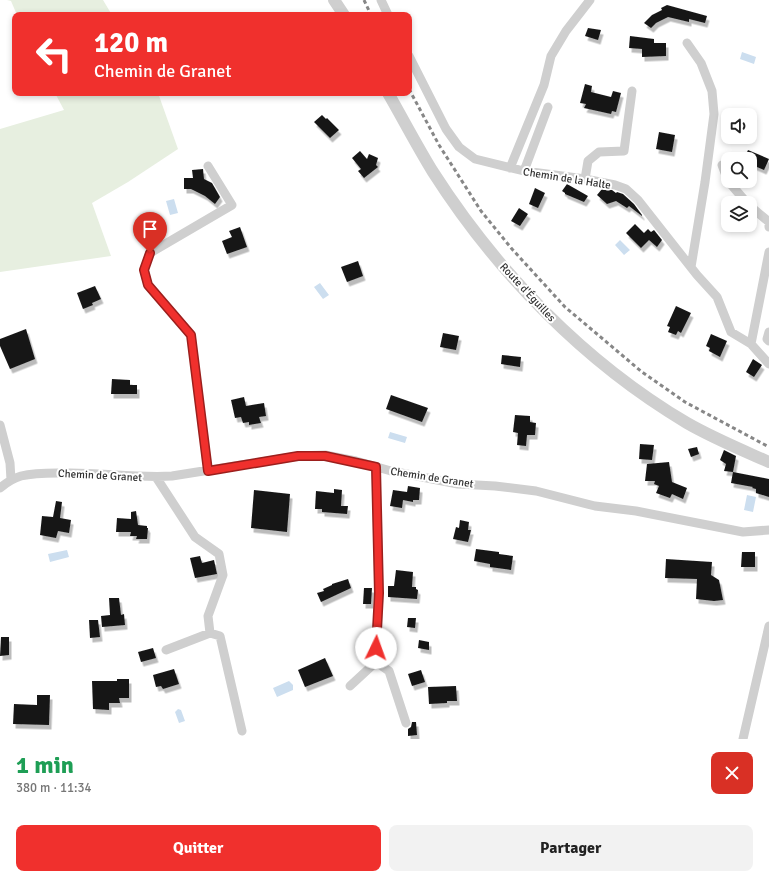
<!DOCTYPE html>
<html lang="fr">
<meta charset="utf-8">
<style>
:root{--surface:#fff;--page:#f2f2f2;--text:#222;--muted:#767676;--accent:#f0302d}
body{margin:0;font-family:Signika,sans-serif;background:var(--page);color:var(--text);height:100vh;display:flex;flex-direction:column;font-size:15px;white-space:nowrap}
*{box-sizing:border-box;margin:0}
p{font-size:13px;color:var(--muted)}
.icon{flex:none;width:22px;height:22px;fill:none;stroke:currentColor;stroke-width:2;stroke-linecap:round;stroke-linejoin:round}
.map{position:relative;height:739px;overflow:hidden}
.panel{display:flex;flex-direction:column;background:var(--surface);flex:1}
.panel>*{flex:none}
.banner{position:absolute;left:12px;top:12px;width:400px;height:84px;border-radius:8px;box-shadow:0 2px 6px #0003;background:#f0302d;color:#fff;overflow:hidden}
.controls{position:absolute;left:721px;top:108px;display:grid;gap:8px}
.controls a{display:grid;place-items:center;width:36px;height:36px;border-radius:8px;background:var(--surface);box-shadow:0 2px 6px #0003;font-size:20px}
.pin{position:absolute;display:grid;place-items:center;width:34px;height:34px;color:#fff;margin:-41px -17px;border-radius:50% 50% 50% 0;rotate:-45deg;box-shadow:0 0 4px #0007}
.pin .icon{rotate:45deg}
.me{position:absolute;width:44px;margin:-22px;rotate:3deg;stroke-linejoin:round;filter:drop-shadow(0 0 3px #0008)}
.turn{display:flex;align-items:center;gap:14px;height:84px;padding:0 16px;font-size:18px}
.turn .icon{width:52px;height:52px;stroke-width:2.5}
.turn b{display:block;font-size:28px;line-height:34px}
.round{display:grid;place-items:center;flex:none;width:42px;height:42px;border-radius:8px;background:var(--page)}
.headline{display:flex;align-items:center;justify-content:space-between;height:68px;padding:0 16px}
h1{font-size:24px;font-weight:700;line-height:30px;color:#1e9e55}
.cta{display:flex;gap:8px;margin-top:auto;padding:8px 16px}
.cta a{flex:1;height:46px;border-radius:8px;background:var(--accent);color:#fff;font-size:16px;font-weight:700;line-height:46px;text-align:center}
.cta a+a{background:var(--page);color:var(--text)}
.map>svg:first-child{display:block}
</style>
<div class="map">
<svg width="769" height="739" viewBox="0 0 769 739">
<defs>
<filter id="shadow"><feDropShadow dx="2.5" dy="4.5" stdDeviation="0" flood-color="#0004"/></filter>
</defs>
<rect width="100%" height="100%" fill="#fff"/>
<path fill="#e7efe0" d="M7,0H103L112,15H17L11,1Z
M55,93H158L178,149L128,182L92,203L111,256L0,272V129L64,110Z"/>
<path fill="#ccdeef" d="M742,52L756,57L754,64L740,59Z
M174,199L178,213L170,215L166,201Z
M620,240L630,250L624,255L615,245Z
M320,283L329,295L323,299L314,287Z
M390,432L407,437L405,443L388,438Z
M747,495L756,497L753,512L744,510Z
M67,550L69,557L50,562L48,554Z
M289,681L293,685V690L277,697L273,688Z
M178,709L181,710L185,721L179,723L175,712Z"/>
<path fill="#191919" filter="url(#shadow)" d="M667,5L707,16L705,23L689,19V22L668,17L656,23L651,28L644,23L652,15L662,10L661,8Z
M588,28L601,30L598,40L585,36Z
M630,36L654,39V43H666V56L642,57V49L629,48Z
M585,84L592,86L591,92L611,97L613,91L621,93L616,112L612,111L611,114L584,108L586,104L580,103Z
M322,115L326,119L327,118L339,130L330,138L314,122Z
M659,132L675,135L672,152L656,149Z
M748,150L769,159L764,170L750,164V159H744Z
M360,151L367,159L369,154L378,158L376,165L378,167L364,178L358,171L361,169L352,158Z
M203,169L204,179L212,183L220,197L215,204L205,196L191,189H184V178H193L192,170Z
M567,184L588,196L584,202L565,194V193L562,191Z
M535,188L545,193L538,208L529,204Z
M602,189L612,190L616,193L617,192L623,194L634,204L642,215V216L629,206L627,208L616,201L607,204L597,195Z
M519,208L528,214L520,226L511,221Z
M635,224L644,233L648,229L651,232L654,230L662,240L657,247L649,240L641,248L626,233Z
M240,227L247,247L227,254L222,241L232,237L229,231Z
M358,261L363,276L347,282L341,267Z
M95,286L101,299L92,303L93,305L83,309L77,293Z
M676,306L691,313L681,333L678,331L676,335L668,332L670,327L667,326Z
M26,329L35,359L10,369L0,346V339Z
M443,333L459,336L456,350L440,347Z
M711,334L727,341L720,357L709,351L710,348L706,346Z
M502,355L521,357L520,367L501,364Z
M753,359L762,365L754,377L746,372Z
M112,379L130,380V385H137V394H111Z
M391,395L428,408L422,422L386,409Z
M244,397L246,406L264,403L266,416L259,417L261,423L249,425V422L243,423L241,417L235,418L231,400Z
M515,415L530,416V422L536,423L535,435H527L526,446L517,445L518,433L513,432Z
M640,444L654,445L652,460L639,459Z
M697,447L699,454L691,457L688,449Z
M724,450L736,456L733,472L769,479V497L756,493V489L752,488L753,487L731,483L733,472L724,471L726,464L720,460Z
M669,462L672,482L687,488L683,499L672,494L670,498L656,493L659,486L654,484L655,481H645L647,464Z
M408,486L420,488L419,500H413V502L403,500L402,508L390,506L393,490L407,492Z
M334,489L342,490L341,506H348L347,514L322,512V509H315L316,491L334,493Z
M254,490L290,494L287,532L251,528Z
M56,501L62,502L60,518L71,520L69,533L58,531L56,538L40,535L42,516L53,517Z
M136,511L138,525L147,526V528H148L147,539H136L137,536H130L131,532H116L117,518L131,519V512Z
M460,520L469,522L468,530H471L468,542L453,539L456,527L459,528Z
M476,549L499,552V554L513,556L511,570L490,567V564L474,561Z
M742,552H755V567H741Z
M200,556L202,563L214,560L217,574L195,578L190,558Z
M666,559L712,562L711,575L719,580L723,600L714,601L696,599L697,579L665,578Z
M396,570L413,572L412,587H416V589L418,590L417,599L388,597V586H394Z
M348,579L351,588L321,602L317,593L324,591L323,589L332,585V584Z
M364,588H372L371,604H363Z
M109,598H119L121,615L124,614L125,625L102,627L101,616L110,615Z
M408,618H416L415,628L407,627Z
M89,620H98L100,637L90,638Z
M1,637H9V655L0,656Z
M419,640L429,642V650L418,648Z
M153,648L156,658L141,662L138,652Z
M325,658L333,676L305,687L298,670Z
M174,669L179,684L163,689L161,686L156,687L153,675Z
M421,670L425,682L412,686L408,674Z
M117,679H129V698H119L120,703H109V710L93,709L92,681H117Z
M456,686L457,701H447V703L429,704L428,687Z
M37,695H50L49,725L13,724L14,704L37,705Z
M412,722H416L417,735L408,736V729L411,727Z"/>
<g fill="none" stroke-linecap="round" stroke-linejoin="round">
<path stroke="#cfcfcf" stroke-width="9" d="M381,0L388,15
M687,43L701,63L712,91L714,114L705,182L691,267
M409,56L446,129L459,147L475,159L524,171L585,179L615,185L626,189L638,200L697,275L717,297L731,332L751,344L769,364
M722,165L728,181L747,203
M510,168L544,85L551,56L566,31L590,0
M524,171L548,107
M585,179L588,161L599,152L624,151L632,91
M750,206L769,222V227
M769,332L767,339L769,341
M751,344L769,252
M0,425L10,463L11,480
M376,467L379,593L376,662L389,671L406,723
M208,471L191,335L148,285L144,270L150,253L232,205L208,166
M156,477L195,537L219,554L223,575L208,616L210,633L166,650
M0,488C6,483 14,478 21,476C37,472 54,473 70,473C104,473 138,478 172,476L298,456L325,455L356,461L391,471L458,484L495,486L536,491L595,506L636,511L743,532L769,530
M210,633L220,636L242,731
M350,686L376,662
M743,739L769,626"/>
<path stroke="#cfcfcf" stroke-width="12" d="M334,0L344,15
M388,93C403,119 417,146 433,172C497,272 584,362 687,423C713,438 742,450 769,462"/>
<path stroke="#878787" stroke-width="3" stroke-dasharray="4 3" stroke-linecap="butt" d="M364,0L371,15
M409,89L439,145L481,211L512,249L565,307L642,372L685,402L769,447"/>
</g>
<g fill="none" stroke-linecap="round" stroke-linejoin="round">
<g stroke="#9c1f1d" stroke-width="10">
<path id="route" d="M150,253L144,270L148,285L191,335L208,471L298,456H325L376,467L379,593L376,648"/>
</g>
<use href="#route" stroke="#f0302d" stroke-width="7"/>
</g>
<g text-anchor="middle" stroke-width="4" stroke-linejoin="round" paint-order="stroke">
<g font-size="11" fill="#323232" stroke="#fff">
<text transform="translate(567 178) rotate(9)" y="4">Chemin de la Halte</text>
<text transform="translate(528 292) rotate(47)" y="4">Route d'Éguilles</text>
<text transform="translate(100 475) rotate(3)" y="4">Chemin de Granet</text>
<text transform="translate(432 477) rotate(9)" y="4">Chemin de Granet</text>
</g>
</g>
</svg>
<div class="controls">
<a><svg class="icon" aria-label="sound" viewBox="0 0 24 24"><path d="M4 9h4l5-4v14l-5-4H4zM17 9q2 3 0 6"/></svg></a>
<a><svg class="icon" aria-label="search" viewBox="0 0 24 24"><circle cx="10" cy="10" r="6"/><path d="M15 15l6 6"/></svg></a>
<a><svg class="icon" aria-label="layers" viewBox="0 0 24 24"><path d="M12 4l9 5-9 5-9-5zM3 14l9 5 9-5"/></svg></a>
</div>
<div class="pin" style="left:150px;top:253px;background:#d93025"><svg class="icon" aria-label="arrive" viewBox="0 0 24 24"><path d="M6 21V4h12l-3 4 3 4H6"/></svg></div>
<svg class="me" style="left:376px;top:648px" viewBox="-20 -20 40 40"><circle r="19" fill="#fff"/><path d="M0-13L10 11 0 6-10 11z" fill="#f0302d"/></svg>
<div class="banner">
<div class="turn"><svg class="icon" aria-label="left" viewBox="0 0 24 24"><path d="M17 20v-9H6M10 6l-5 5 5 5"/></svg><div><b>120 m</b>Chemin de Granet</div></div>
</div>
</div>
<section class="panel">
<div class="headline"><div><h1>1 min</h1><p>380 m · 11:34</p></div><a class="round" style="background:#d93025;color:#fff"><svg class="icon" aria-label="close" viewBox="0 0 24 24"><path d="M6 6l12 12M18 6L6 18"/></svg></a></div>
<div class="cta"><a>Quitter</a><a>Partager</a></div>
</section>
